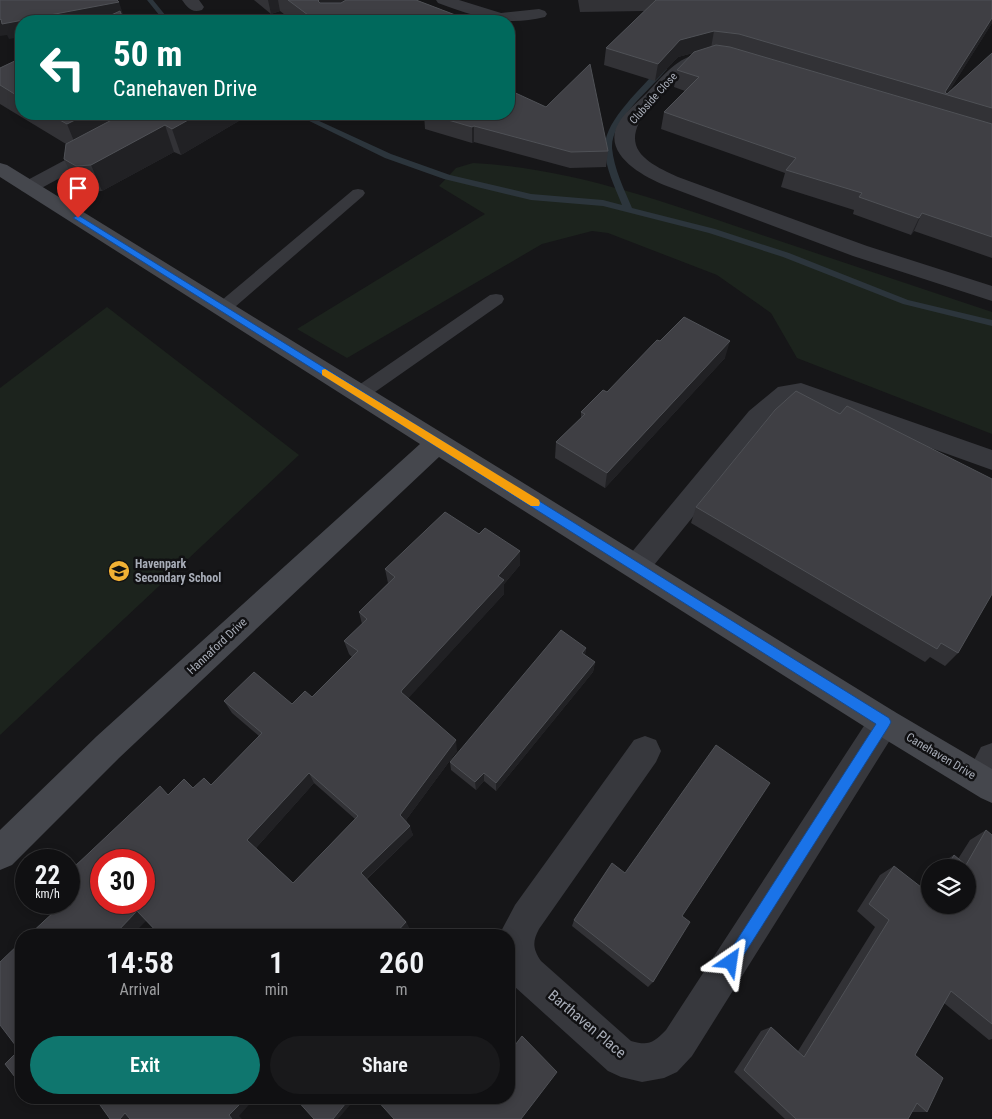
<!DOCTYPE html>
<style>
:root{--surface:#101012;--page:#19191b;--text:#f1f3f6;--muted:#9c9d9f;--line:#303032;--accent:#0f766e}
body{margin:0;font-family:"Roboto Condensed",sans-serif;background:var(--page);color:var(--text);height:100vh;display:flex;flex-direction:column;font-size:19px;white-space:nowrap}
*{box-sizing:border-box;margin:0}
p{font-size:16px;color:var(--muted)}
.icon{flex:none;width:28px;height:28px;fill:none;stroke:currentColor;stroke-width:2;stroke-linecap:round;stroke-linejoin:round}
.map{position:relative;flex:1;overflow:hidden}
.details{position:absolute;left:15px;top:929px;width:500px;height:175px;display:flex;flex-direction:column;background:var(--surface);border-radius:20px;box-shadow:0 2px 8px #0003,0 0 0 1px var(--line)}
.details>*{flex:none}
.banner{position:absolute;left:15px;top:15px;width:500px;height:105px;border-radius:20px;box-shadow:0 2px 8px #0003,0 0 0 1px var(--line);background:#00695c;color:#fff;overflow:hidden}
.buttons{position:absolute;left:921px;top:859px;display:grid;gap:10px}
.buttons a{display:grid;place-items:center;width:55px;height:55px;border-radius:50%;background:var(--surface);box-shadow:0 2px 8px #0003,0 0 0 1px var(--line);font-size:25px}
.speed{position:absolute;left:15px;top:849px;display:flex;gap:10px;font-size:25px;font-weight:700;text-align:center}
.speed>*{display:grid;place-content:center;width:65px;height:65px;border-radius:50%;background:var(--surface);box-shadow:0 2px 8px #0003,0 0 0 1px var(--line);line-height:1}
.speed small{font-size:12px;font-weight:400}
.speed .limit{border:8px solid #d22;background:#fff;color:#111}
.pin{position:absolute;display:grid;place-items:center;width:42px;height:42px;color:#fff;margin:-51px -21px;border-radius:50% 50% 50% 0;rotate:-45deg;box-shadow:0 0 5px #0007}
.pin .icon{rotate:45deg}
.me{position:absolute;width:55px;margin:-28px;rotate:32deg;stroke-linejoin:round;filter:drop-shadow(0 0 4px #0008)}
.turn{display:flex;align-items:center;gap:18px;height:105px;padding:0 15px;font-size:22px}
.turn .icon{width:65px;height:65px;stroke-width:2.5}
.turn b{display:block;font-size:35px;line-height:42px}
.eta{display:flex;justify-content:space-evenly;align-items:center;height:85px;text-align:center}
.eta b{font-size:30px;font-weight:600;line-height:35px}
.cta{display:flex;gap:10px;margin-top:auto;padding:10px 15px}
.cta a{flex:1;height:58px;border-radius:30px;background:var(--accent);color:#fff;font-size:20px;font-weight:600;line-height:58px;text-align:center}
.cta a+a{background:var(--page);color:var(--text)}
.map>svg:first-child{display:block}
</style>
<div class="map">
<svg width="992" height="1119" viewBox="0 0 992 1119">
<rect width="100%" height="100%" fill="#161618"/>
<path fill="#1c231d" d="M473,163C567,168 656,199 744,229C827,257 909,284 992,312V434L797,358L771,313L717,275L608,233L592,231L542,244L347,358L297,329L485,214L439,186L456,168Z
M107,307L299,455L0,735V388Z"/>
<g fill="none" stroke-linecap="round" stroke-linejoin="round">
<path fill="#2c353c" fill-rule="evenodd" d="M147,0H153L170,21H164Z
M660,67L667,69C650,90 611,120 612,148C614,169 624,189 632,208L715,229L789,253L908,300L992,320V326L903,304L783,257L709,233L603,206L531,200L444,179L385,158L295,114H304L391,154L450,175L531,194L603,200L622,205C615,187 604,166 605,146C605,120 644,86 660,67Z"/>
<path fill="#37383d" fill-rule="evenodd" d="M358,189L363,190L365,193L363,196L228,313L222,315L216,313L214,309L216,305L353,190Z
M496,294L502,295L504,299L502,303L365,399L359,400L353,399L350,394L353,389L490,295Z"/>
<path fill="#37383d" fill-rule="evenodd" d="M182,0H199L204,7L202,10C191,13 188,8 182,0Z
M436,0H459L501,13L539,9L545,11L547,14L545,17C505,27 476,17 438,3Z
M709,50L715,51L718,55C713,62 701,62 693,66C676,77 652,106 639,123C624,153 654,166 678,177L867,246L992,286V301L853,256L664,185C645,177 609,158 615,132C619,116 636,104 647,93C668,70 678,57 709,50Z
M151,114H173L170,118L36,191L29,193L22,191L19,187L22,183Z
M801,383L992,450V470L800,401H793L767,425L646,575L636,579L626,575L622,567L626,559L749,411L778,387Z
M884,707L895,712L899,722L895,732L692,1056L677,1072L664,1078L642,1082L621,1077L608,1071L515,987L509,976V935H499L515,905L634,740L645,736L656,740L661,751L656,762L539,929C532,942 533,949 541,961L631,1041C649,1046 653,1043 666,1030L873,712Z
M992,743V789L980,795L969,790L964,779L981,747Z"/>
<path fill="#45474d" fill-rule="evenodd" d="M0,163L7,165L895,712L992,769V803L981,798L873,732L439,457L119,758L12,865L0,870V830L97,736L420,444L0,177Z"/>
</g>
<path fill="#323236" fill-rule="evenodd" d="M254,0H416L458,16V21H293L280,11L271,14Z
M578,0H992V23L948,93L992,53V258L914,231L911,235L853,214L854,210L781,187L785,173L661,129L664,112L685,91L674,87L677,70L693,53L678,57L655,81L604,65L606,48L644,11L580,12Z
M21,58V114H249V115L181,155L174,152L102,191L87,192L76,185L64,159L66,144L0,104V68Z
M424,114H509L608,151L606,167L570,168L474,142L472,143L425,129Z
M660,341L725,358L605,488L555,458L556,442L581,418V412L607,392Z
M775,410L958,653L945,666L930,657L925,662L691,523L696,507Z
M520,565L504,584V594L408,698L457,751L406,820L413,835L367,879L406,922L409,928L403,935H160L146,920L132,935H29L56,910L69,902V861L75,865L168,795L193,788L211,785L259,736L232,713L224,701L292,704L312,697L352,657L349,654L344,641L362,624L359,612L388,583L385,569ZM314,783L355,819L293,883L256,848Z
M586,648L585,655L595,662L593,672L496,791L484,781L476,790L451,770L450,762Z
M986,830L992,835V1039L989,1040L944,1003L915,1055L927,1112H912L908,1119H785L734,1072L761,1031L771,1027L798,1051L875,927L857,911L880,875L894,866L923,889L930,878V905L968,868H937L939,864L954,855L958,859L970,840Z
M682,916L653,982L648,987L572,926L574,920Z"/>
<path fill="#212124" d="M268,0H278L280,11L271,14Z
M319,0H354L324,16L318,1Z
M119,2L124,17L101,21H21V37L9,39L7,35L0,36V20Z
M458,16V21H449Z
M992,18V23L947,95L944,94Z
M714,31L711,48L678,57L655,81L658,64L680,40Z
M87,114H148L78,151L67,124Z
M199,114H249V115L181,155L172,129Z
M165,125L174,152L102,191L91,165Z
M474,126V142L472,143V127Z
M922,213L914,231L911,235L919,218Z
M730,341L725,358L605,488L607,473Z
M520,551V565L504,584V594L405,702L401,692L402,690L498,576Z
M586,648L584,658L582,653Z
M595,662L593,672L496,791V783Z
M456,740L457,751L403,824L400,815Z
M309,773L314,783L255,849L247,840Z
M484,773V781L476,790L475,782Z
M410,826L413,835L365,880L361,873Z
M69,861L77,866L73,868L69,864Z
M137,911L149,918L132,935H114Z
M406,922L409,928L403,935H394Z
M247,931L252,935H244Z
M246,1098H255L239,1116L242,1119H232L229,1115Z
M350,1098H356L338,1119H333Z
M125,1113L133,1119H120Z"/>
<path fill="#3f3f44" stroke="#4f5156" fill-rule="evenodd" d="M0,0H117L119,2L2,24L1,19L0,20Z
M288,0H319L318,1L320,3H341L346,0H416L458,16L449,21H316Z
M656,0H992V18L945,92L947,94L992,53V108L739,34L714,31L680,40L658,64L606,48Z
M120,11L124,21H98Z
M716,45L730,47L992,124V237L922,213L919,218L859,197L862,193L786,170L796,158L664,112L699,77L677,70L694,52Z
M21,58V98L0,85V68Z
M590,64L608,151L571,152L474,126L472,127L428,114H509V90L546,107Z
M49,114H87L67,124Z
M123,114H199L172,129L165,125L91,165L76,166L64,159L66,144Z
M684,317L730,341L607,473L556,442L585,414L581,412L603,390L607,392L657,340L660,341Z
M796,391L840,414L847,406L992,479V594L958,653L941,643L937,649L696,507L775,410Z
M445,512L479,534L485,528L520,551L498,576L504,580L402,690L401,692L456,740L400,815L410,826L361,873L406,922L394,935H250L247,931L244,935H160L137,911L114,935H29L56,910L50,902H69V864L73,868L160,786L168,795L184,779L193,788L204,778L211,785L262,733L224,701L254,672L292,704L305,691L312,697L358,651L344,641L367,619L359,612L395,577L385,569ZM309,773L358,816L293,883L247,840ZM101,860H144V902H101Z
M561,630L586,648L582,653L595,662L496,783L484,773L475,782L450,762Z
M716,745L770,783L682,916L690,922L653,982L574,920L612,863L625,873Z
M986,830L992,835V1024L951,991L915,1055L943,1078L927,1112L917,1103L908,1119H796L744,1070L771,1027L804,1057L889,920L869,904L894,866L930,894V905H968V868H947L954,855L966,865Z
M21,942V1085L5,1064L19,1050L0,1025V962Z
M522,1036L557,1072L521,1119H394L375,1098H509V1053Z
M95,1098H246L229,1115L232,1119H130L125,1113L120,1119H110Z
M295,1098H350L333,1119H314Z"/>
<path fill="#1a73e8" stroke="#114b97" d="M78,215L889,718L891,722L889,726L736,967L731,969L726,967L724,962L726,957L876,724L75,219L73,218Z"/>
<path fill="#f59e0b" d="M325,369L539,500L540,503L539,506H531L322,375V370Z"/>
<defs>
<g id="school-disc" transform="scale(1.125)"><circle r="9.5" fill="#f2b134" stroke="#111113"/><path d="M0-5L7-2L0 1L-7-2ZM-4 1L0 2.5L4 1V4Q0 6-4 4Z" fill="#111"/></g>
</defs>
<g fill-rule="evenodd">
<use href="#school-disc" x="119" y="571"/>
</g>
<g text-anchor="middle" stroke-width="5" stroke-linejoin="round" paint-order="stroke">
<g font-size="11" fill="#a8adb8" stroke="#111113">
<text transform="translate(653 98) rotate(-48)" y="4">Clubside Close</text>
</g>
<g font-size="12" font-weight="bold" fill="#a8adb8" stroke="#111113" text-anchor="start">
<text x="135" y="568">Havenpark<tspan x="135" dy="14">Secondary School</tspan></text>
</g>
<g font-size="12" fill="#a8adb8" stroke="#111113">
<text transform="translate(217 646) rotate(-43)" y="4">Hannaford Drive</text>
<text transform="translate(941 756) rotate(31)" y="4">Canehaven Drive</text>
</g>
<g font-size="15" fill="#a8adb8" stroke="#111113">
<text transform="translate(587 1024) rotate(40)" y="5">Barthaven Place</text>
</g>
</g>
</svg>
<div class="buttons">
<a><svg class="icon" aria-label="layers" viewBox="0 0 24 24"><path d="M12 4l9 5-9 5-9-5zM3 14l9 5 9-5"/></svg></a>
</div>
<div class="speed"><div>22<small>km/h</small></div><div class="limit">30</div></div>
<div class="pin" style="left:78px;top:218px;background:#d93025"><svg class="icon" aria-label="arrive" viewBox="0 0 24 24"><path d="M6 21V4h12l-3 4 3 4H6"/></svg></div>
<svg class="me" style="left:731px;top:962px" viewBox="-20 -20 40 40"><path d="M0-17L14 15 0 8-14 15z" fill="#1a73e8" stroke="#fff" stroke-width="4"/></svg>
<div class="banner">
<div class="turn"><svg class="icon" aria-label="left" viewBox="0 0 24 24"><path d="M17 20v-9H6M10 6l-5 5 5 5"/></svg><div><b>50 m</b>Canehaven Drive</div></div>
</div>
<section class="details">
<div class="eta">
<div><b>14:58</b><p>Arrival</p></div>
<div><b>1</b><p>min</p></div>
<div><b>260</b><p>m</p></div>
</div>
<div class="cta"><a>Exit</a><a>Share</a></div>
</section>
</div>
